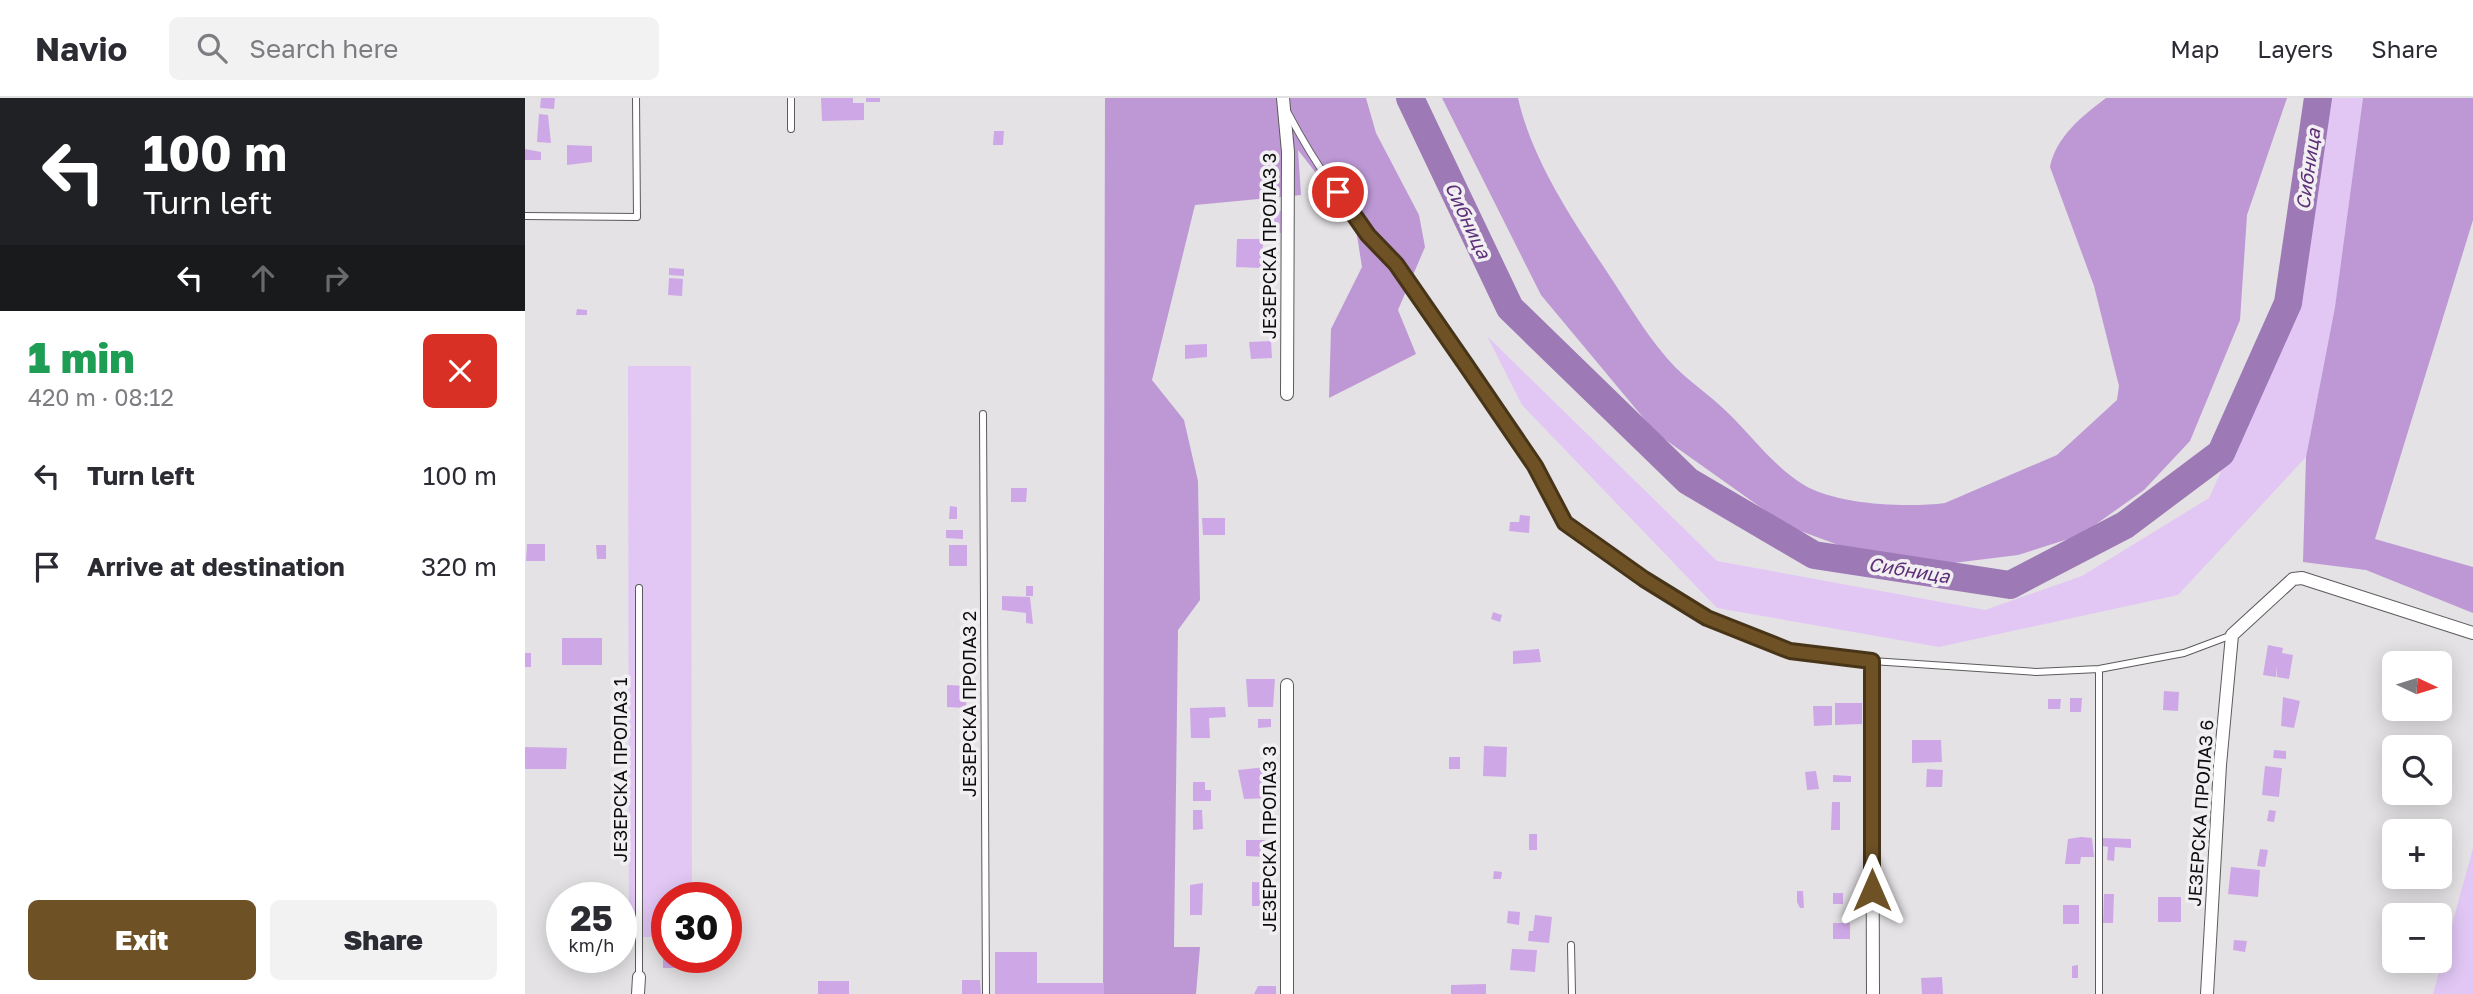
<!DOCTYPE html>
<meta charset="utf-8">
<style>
:root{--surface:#fff;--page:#f2f2f3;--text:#2b2b33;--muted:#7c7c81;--line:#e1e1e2;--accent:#6e5125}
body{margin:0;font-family:"Golos Text",sans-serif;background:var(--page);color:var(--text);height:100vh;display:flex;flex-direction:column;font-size:26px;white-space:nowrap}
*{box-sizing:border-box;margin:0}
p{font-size:23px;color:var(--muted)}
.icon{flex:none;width:38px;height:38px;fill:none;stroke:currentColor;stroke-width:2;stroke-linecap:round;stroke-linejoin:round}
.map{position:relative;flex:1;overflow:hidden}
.panel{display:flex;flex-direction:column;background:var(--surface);width:525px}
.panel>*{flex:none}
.hud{background:#202124;color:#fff;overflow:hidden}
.needle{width:46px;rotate:94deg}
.buttons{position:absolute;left:1857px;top:553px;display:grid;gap:14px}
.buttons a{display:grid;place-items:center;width:70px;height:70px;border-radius:10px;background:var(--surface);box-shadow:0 4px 18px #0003;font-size:35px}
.speed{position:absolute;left:21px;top:784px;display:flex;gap:14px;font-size:35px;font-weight:700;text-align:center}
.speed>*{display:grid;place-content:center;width:91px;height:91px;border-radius:50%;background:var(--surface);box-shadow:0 4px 18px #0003;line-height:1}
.speed small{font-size:18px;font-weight:400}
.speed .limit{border:10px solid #d22;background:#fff;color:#111}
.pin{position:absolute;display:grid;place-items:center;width:60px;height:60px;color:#fff;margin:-30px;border:4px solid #fff;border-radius:50%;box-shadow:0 2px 7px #0007}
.me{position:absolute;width:77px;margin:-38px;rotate:0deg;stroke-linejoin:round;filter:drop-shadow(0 0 5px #0008)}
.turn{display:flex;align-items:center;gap:24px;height:147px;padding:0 28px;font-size:32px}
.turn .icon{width:91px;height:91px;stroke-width:2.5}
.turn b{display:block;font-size:49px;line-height:60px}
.lanes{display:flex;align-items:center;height:66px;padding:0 28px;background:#0003;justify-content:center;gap:35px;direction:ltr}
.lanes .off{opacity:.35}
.round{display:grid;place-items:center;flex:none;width:74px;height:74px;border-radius:10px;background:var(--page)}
.summary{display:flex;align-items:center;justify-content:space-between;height:119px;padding:0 28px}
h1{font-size:42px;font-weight:800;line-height:52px;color:#1e9e55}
.action{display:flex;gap:14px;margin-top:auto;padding:14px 28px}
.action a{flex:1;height:80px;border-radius:10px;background:var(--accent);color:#fff;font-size:28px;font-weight:800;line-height:80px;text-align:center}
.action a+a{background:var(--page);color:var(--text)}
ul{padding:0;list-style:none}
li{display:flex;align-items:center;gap:21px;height:91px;padding:0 28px}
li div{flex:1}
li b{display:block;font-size:26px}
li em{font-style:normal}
header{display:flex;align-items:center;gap:42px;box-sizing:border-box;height:98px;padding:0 35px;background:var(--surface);border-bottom:2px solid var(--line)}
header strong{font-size:33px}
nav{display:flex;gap:38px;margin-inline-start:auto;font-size:24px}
.search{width:490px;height:63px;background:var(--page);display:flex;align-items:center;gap:18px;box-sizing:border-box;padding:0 24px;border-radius:10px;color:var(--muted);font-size:26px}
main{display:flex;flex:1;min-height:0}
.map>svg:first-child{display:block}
</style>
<header>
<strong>Navio</strong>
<div class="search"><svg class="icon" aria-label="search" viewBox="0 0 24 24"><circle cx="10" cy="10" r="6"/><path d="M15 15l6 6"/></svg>Search here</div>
<nav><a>Map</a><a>Layers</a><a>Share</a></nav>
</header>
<main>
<section class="panel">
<div class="hud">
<div class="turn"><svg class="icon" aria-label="left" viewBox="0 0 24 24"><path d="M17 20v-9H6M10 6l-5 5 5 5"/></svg><div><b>100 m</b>Turn left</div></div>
<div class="lanes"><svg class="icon" aria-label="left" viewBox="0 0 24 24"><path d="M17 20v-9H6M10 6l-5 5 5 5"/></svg><svg class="icon off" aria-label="ahead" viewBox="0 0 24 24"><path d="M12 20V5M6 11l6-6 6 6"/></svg><svg class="icon off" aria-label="right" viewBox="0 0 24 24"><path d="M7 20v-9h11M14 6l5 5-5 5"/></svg></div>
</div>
<div class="summary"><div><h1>1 min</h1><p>420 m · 08:12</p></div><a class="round" style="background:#d93025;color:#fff"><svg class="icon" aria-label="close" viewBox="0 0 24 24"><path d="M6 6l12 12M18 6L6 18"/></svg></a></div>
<ul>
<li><svg class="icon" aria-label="left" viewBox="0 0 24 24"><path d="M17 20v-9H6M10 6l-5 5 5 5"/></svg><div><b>Turn left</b></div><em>100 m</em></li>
<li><svg class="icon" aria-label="arrive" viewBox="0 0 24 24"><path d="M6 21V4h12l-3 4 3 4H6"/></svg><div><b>Arrive at destination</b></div><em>320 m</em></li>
</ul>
<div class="action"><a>Exit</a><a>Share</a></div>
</section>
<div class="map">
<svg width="1948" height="896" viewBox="0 0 1948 896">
<rect width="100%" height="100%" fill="#e4e2e5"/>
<path fill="#e2c7f5" d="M1802,0H1838L1810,209L1781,359L1653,497L1414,549L1192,510L997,307L962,238L1192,463L1460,512L1557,478L1684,400L1758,237L1763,138Z
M103,268H166L167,800H142V839H104Z
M1948,750V896H1908Z"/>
<path fill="#bd98d5" d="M580,0H841L851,35L894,117L900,149L873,212L891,256L804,300L806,231L837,169L830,125L773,52L776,97L670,107L627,282L659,322L673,383L675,502L653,532L649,849H675L671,896H578Z
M917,0H993C1008,66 1051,127 1088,183C1107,212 1126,244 1150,269C1166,285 1186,298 1202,314C1228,339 1248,368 1279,387C1312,407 1383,410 1420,405L1532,357L1592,302L1594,288L1569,188L1525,69C1531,39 1557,18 1581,0H1762L1722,117L1715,222L1665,343L1619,392L1556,437L1493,457L1428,465L1316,448L1262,428L1131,335L1016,197Z
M1838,0H1948V122L1850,441L1948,469V515L1841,472L1778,464L1781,359L1810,209Z"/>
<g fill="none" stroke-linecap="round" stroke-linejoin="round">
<path stroke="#9d79b5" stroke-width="28" d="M885,0L985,210L1163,383L1289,457L1485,487L1600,427L1696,355L1763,205L1793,0"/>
</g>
<path fill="#cea8e6" d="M16,0H30L29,11L15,10Z
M296,0H328V5H339V22L297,23Z
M341,0H355V4H341Z
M14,16L23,17L26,45L12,44Z
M469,33H479L478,47H468Z
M42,47L67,48V64L42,67Z
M0,51L16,54V62H0Z
M748,113H757L760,135H745Z
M712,141H738L737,170L711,169Z
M144,170L159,171V178L144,177Z
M144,180L158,181L157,198L143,197Z
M52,211L62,212V217H51Z
M746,243L747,260L726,261L724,244Z
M682,246V259L660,261V247Z
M486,390H502L501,404H486Z
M425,408L432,409V421H424Z
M995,417L1005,418L1004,435L984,433L985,424H994Z
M677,420H700V437H678Z
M421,432H438V441L421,440Z
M2,446H20V463H1Z
M71,447H81V461H72Z
M424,447H442V468H424Z
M501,488H508V498H501Z
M477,498L505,499L508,526L501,525V515L477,512Z
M968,514L977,517L975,524L966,521Z
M37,540H77V567H37Z
M1743,547L1758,550L1757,555L1768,557L1764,581L1752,579V568L1751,579L1738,577Z
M1014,551L1016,564L988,566V553Z
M0,555H6V569H0Z
M721,581H750L748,609H723Z
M422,587L442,588L441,610L422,609Z
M1639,593L1654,594L1653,613L1638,612Z
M1758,599L1775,603L1769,630L1756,628Z
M1545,600H1557L1556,614H1545Z
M1523,601H1536L1535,611H1523Z
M1310,605H1337V626L1310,627Z
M1288,608H1307V627L1289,628Z
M700,609L701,619L684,620L685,640H666L665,610Z
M733,621H746V629L733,630Z
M1387,642H1416L1417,664L1387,665Z
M959,648L982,649L981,679L958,678Z
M0,649L42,650L41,671H0Z
M1749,652L1761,653V661L1748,660Z
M924,659H935V671H924Z
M1740,668L1757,670L1754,699L1737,697Z
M741,669L746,700L719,701L713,672Z
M1402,671L1418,672L1417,689H1401Z
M1291,673L1294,691L1282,692L1280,674Z
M1308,677L1326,678V684H1308Z
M668,684H680V692H686V703H668Z
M1307,704H1315V732H1306Z
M668,712H677L678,731L668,732Z
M1744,712L1751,713L1749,724L1742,723Z
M1004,736H1012V752H1004Z
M1556,739L1567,740L1569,759H1556L1555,766H1540L1543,741Z
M1578,740L1606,741V750L1590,749L1589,763L1582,762L1583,749L1578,748Z
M721,742H741V759L721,758Z
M1735,751L1743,752L1740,769L1732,768Z
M1706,769L1735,772L1733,799L1703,796Z
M969,773L977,774L976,781H968Z
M727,784L750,785V808H727Z
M678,785L677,817H665V787Z
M1272,793H1278L1279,810H1275L1272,804Z
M1308,795H1318V806H1308Z
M1579,796H1589L1588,825H1578Z
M1633,799H1656V824H1633Z
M1538,807H1554V826H1538Z
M983,813L995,814L994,827L982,825Z
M1010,817L1027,819L1024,845L1003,843L1004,833H1008Z
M1308,825H1325V841H1308Z
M1709,842L1722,843L1720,854L1708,852Z
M987,851L1012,852L1010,874L985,872Z
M138,854H142V859H155V870H138Z
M470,854H512V885H579V896H470Z
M1553,867V880H1547V868Z
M1417,879L1418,896H1397L1396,880Z
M437,882H455L456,896H437Z
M293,883H324V896H293Z
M961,886V896H926V887Z
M733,888H751V896H729Z"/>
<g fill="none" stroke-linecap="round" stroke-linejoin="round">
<g stroke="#5c5a5d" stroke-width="8">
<path id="service" d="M763,15C792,70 828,121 871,166L1010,368L1040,425L1119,481L1182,520L1265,553L1347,563L1511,574L1574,571L1659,555L1707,537
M266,31V0
M0,118L112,119L111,0
M458,316L461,896
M114,490V879
M1574,571V896
M1046,847L1047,896"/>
</g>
<g stroke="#5c5a5d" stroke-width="14">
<path id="minor" d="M758,0L763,54L762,296
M1347,563L1348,896
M113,896L114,879
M762,896V587
M1682,896L1695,667L1707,537L1768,481L1777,480L1948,535"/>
</g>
<use href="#service" stroke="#fff" stroke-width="6"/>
<use href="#minor" stroke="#fff" stroke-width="12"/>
</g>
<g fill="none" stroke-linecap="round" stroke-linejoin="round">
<g stroke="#483518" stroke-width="18">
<path id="route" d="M813,94L843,137L871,166L941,267L1010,368L1040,425L1119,481L1182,520L1265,553L1347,563V792"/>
</g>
<use href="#route" stroke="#6e5125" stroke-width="12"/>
</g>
<g text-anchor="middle" stroke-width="7" stroke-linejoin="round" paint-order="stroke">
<g font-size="18" fill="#0c0c0d" stroke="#f1eff2">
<text transform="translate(745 148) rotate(-90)" y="6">ЈЕЗЕРСКА ПРОЛАЗ 3</text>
<text transform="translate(445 606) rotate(-90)" y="6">ЈЕЗЕРСКА ПРОЛАЗ 2</text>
<text transform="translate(96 672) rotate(-90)" y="6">ЈЕЗЕРСКА ПРОЛАЗ 1</text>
<text transform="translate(1676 715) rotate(-86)" y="6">ЈЕЗЕРСКА ПРОЛАЗ 6</text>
<text transform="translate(745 741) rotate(-90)" y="6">ЈЕЗЕРСКА ПРОЛАЗ 3</text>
</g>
<g font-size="19" font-style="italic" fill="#5d2f77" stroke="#f1eff2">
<text transform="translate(1783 71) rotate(-82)" y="7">Сибница</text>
<text transform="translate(943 122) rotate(65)" y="7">Сибница</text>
<text transform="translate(1384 472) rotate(9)" y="7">Сибница</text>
</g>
</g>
</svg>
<div class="buttons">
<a><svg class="needle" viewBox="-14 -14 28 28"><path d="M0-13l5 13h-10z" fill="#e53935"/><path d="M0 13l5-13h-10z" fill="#7c7c81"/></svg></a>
<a><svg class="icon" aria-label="search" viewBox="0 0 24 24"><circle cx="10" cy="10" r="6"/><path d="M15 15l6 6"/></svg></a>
<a>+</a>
<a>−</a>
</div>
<div class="speed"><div>25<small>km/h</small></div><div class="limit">30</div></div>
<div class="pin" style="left:813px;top:94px;background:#d93025"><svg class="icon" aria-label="arrive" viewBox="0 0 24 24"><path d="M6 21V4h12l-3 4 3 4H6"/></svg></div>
<svg class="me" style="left:1347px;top:792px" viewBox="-20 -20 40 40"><path d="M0-17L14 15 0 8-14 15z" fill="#6e5125" stroke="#fff" stroke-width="4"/></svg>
</div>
</main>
